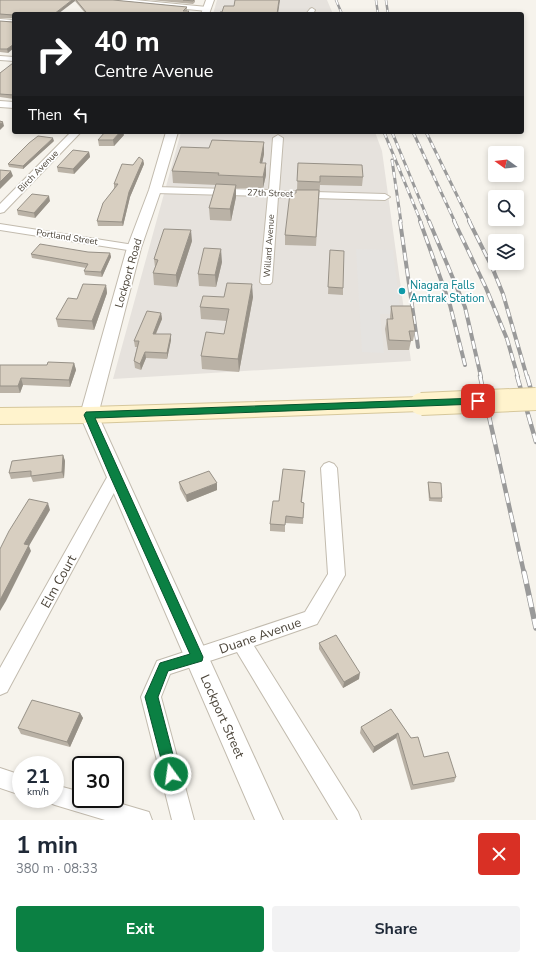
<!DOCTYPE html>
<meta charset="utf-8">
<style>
:root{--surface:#fff;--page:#f2f2f3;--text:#1f2937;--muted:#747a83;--accent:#0b8043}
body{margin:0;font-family:"Nunito Sans",sans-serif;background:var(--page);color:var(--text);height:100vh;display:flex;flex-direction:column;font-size:15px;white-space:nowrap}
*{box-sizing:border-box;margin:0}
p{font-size:13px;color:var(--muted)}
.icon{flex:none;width:22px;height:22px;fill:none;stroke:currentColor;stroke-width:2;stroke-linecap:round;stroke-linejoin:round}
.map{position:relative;height:820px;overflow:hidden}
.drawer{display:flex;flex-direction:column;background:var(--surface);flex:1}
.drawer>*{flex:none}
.guide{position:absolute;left:12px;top:12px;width:512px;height:122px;border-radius:4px;box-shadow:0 2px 6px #0003;background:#202124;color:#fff;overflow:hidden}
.needle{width:26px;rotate:285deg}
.buttons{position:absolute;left:488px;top:146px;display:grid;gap:8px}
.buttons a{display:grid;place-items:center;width:36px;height:36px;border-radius:4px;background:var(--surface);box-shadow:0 2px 6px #0003;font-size:20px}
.speed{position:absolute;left:12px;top:756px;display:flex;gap:8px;font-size:20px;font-weight:700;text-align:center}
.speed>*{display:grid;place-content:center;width:52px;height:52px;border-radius:50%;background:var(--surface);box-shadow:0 2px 6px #0003;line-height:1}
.speed small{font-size:10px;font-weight:400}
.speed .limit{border:2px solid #111;border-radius:6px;background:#fff;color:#111}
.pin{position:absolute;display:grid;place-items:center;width:34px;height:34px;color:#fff;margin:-17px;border-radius:8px;box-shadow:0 2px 6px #0006}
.me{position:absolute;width:44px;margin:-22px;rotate:346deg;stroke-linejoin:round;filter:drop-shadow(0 0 3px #0008)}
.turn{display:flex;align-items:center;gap:14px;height:84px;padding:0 16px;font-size:18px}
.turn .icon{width:52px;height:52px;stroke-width:2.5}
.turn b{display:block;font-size:28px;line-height:34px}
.then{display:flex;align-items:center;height:38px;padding:0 16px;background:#0003;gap:8px;font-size:15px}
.round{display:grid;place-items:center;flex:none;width:42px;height:42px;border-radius:4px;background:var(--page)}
.overview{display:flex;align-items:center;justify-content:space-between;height:68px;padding:0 16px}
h1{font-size:24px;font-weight:700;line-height:30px}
.button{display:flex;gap:8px;margin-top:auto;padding:8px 16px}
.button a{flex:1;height:46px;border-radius:4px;background:var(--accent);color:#fff;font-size:16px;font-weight:700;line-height:46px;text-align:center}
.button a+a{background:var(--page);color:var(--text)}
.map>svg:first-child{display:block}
</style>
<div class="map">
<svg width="536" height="820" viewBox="0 0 536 820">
<rect width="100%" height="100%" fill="#f6f3ec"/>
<path fill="#e6e2dd" d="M217,0H327L333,14H213Z
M181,132H375L382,151L411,361L113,379Z"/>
<path fill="#e5e3e0" d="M356,249L393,250L401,314H380L384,353L362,352Z"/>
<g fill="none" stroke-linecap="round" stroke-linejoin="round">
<g stroke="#c2bbae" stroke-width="2">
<path id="minor" d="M111,0H135L207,7L210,9L207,11L114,2Z
M312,8L315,10L313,14H306L310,9Z
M0,19L14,20V24L0,23Z
M0,56L14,57V61L0,60Z
M0,101L14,102V108L0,107Z
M71,132H81L4,212L0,213V204Z
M278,135L283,138L279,191L385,194L390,197L385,200L278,197L272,282L270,284H262L260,282L268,196L155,193L150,190L155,187L269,190L273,138Z
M0,224L134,245L140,248L134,251L0,230Z
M329,462L334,464L337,468L345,575L317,624L254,646L358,812L361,820H338L237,652L170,674L161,697L194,820H172L141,697L157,661L305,612L328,574L321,468L324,464Z
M115,470L120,472L123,476L7,692L0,695V668L110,472Z
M0,768L21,775V795L0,788Z
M55,785L81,792V799H105L149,812L152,820H105L55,805L48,802L46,799H55Z"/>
</g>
<g stroke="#c2bbae" stroke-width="2">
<path id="tertiary" d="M206,0H214L209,14H201Z
M166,132H178L161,190L141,248L98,415L283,820H255L80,415L127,248L149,190Z"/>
</g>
<g stroke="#d6c79b" stroke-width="2">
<path id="secondary" d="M421,397L428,399L431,404L428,409L421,411L89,423L0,424V408L89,407Z"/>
</g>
<use href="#minor" fill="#fff" fill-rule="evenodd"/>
<use href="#tertiary" fill="#fff" fill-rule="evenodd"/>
<use href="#secondary" fill="#fff3cd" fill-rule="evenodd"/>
<g stroke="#9a9a9a" stroke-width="2.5">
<path id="rail-far4" d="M336,0L342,14
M376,0L378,14
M386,0L388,14"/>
</g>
<g stroke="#9a9a9a" stroke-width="3">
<path id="rail-far3" d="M384,132L421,222
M392,132L429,222
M413,132L455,222
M426,132L470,222
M392,160L401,222"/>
</g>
<g stroke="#9a9a9a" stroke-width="4">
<path id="rail-far2" d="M400,221L418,347
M420,221L450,305L465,365
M429,221L465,307L481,377
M454,221L486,288L507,339L518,377
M469,221L492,267L503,294L527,377"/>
</g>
<g stroke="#9a9a9a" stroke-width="4.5">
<path id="rail-far1" d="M480,376L524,573
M517,376L536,442
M527,376L536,407"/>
</g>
<g stroke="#9a9a9a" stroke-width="5.5">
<path id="rail" d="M524,572L536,628"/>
</g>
<use href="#rail-far4" stroke="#fff" stroke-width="1.5" stroke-dasharray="5" stroke-linecap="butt"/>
<use href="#rail-far3" stroke="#fff" stroke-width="2" stroke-dasharray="6" stroke-linecap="butt"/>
<use href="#rail-far2" stroke="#fff" stroke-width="2.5" stroke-dasharray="8" stroke-linecap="butt"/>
<use href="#rail-far1" stroke="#fff" stroke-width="3" stroke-dasharray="10" stroke-linecap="butt"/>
<use href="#rail" stroke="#fff" stroke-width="4" stroke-dasharray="12" stroke-linecap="butt"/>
<g stroke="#d6c79b" stroke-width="24" stroke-linecap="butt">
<path id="secondary-bridge" d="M421,404L536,399"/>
</g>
<use href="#secondary-bridge" stroke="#fff3cd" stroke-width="22"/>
</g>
<path fill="#bab2a6" d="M0,0H113L187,7V11L85,13L75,1L14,14V18H0Z
M150,0H195V2L193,4Z
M0,21L13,22L8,53L0,52Z
M14,63V99L0,97V73Z
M124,135L114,146H99L98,140Z
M54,141L23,169L9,167L8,164Z
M264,142V154L262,163H266V175L263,188H236V197L231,221L210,220L209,208L216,185L173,183L172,171L209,148Z
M89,152L90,157L74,174L58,172L57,167Z
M143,160L144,164L130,197L123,226H98L97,221L114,188V184L133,165Z
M298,163L363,177L362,186L320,185L316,246L285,245V235L297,190Z
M50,201L35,218L18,215L17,210Z
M192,241L177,287L154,285L153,273L155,267L154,259Z
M330,250L343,288V295L328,294Z
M88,252L110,253L111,257L102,277L85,275L84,271L86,268L32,258L31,254Z
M222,262L216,287L199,286L198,274Z
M106,285L107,293L94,330L58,327L56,319L77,299Z
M224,297H253L239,372L202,369L201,356L224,334L227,321L201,319L200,307Z
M391,306L415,331L413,341H411L409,350H388L385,329L387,319H390V316Z
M161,313L162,319L156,334H171V340L167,359L146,358L141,370L135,368L134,361L137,347H135L134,341Z
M74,363L76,370L70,387L23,385L20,393H0V365H47Z
M63,455L65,461L64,478L33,482L31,477L11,479L9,473Z
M304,478L302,502L304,503L303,524L285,523V532L270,531V524L279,501Z
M179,482L217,490L187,502L180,489Z
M428,482L442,498V502L429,501L428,486Z
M319,643L359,679L343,688L319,649Z
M391,709L424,757L456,777L454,782L411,790L396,738L373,753L360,733L361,727Z
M80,713L83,718L70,747L21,734L18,728Z"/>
<path fill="#979187" d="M72,0H75V1L58,14H54Z
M279,0H280L278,14H277Z
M14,44V48L8,53L7,49Z
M3,122L4,126L0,130V124Z
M120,132H123L124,135L114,146L113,140Z
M53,138L54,141L23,169V166Z
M264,142V154L260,174V163Z
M89,152L90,157L74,174L73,169Z
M143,160L144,164L130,197L123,226L122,222L129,192Z
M266,163V175L263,188V177Z
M11,171L13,176L0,189V182Z
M236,185V197L231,221L230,209Z
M49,196L50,201L35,218L34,213Z
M191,230L192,241L177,287L176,275Z
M221,249L222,262L216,287L215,275Z
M110,253L111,257L102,277L101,272Z
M252,284L253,297L239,372L238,359Z
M106,285L107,293L94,330L92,321Z
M161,313L162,319L153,340V334Z
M171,334V340L167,359V353Z
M145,352L146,358L141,370L140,364Z
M74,363L76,370L70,387L69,380Z
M21,378L23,385L20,393L18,386Z
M63,455L65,461L64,478L62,472Z
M217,483V490L187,502L186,495Z
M48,503L50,510L29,546L31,551L6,601L0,611V600L24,544Z
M360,673L359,679L343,688L344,682Z
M80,713L83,718L70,747L67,742Z
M398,733L396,738L373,753L374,747Z"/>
<path fill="#d8cfc1" stroke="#979187" d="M0,0H72L54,14H14V16L13,15L0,14Z
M76,0H113L187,7L183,11H189L186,14H84L86,12Z
M183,0H194L193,1Z
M235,0H279L277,14H220V12H222L224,6H234Z
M14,19V44L7,49H0V21L13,22Z
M13,63H14V95L0,94V73Z
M0,121L3,122L0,124Z
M105,132H120L113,140H98Z
M38,136L53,138L23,166L8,164L29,143Z
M212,140L264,142L260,163H266L263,177L218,175L219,173L172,171L181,147L209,148Z
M73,150L89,152L73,169L57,167Z
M139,157L143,160L129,192L122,222L97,221L103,203L118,184H114L122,164L133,165Z
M298,163L362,165L363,177L320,176V182L297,181Z
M0,170L11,171L0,182Z
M216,184L236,185L230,209L209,208Z
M296,190H319L316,237L285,235L290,193H296Z
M32,194L49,196L34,213L17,210Z
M164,229L191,230L176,275L153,273L158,260L154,259Z
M40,244L88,252L110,253L101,272L84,271L88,264L31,254Z
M204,248L221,249L215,275L198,274Z
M330,250L344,251L343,288L328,287Z
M227,283L252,284L238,359L201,356L206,332L224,334L229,309L200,307L203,296L224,297Z
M83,284L106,285L92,321L56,319L68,298L77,299Z
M391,306H411L415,331H409L411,341L389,340L387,319H393Z
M147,311L161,313L153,334H171L167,353L145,352L140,364L134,361L139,341H134Z
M48,362L74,363L69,380L21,378L18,386H0V365H47Z
M63,455L62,472L31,476V471L9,473L12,461Z
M283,469L305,471L301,502L304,503L303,518L286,516L285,525L270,524L273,501H279Z
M209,471L217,483L186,495L179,482Z
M428,482L441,483L442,498H430Z
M29,499L48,503L24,544L29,545L0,600V549L9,531Z
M336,635L360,673L344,682L319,643Z
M32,700L80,713L67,742L18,728Z
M391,709L411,738L418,737L424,757L448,752L456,777L413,785L398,733L374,747L361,727Z"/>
<path fill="#0b8043" stroke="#07532c" d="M478,398L483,401L478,404L95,418L203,657L202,661L168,671L158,697L178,774L176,778L171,780L166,778L145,697L160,663L190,654L110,476L84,415L86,412Z"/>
<circle fill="#0f9aa8" stroke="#fff" stroke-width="1.5" cx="402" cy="291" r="4"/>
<g text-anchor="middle" stroke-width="3.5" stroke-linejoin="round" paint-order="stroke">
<g font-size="9" fill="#4b4439" stroke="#fff">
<text transform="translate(38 171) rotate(-46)" y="3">Birch Avenue</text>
<text transform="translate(270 193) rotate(2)" y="3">27th Street</text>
<text transform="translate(67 237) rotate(9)" y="3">Portland Street</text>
<text transform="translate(269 246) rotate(-86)" y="3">Willard Avenue</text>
</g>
<g font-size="11" fill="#4b4439" stroke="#fff">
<text transform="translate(128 273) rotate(-74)" y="4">Lockport Road</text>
</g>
<g font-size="11" fill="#0d838f" stroke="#fff" text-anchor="start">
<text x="410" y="289">Niagara Falls<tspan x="410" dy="13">Amtrak Station</tspan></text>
</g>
<g font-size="13" fill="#4b4439" stroke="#fff">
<text transform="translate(58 581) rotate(-61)" y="5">Elm Court</text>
<text transform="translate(260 635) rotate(-19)" y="5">Duane Avenue</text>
<text transform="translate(223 716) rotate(66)" y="5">Lockport Street</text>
</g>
</g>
</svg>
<div class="buttons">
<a><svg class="needle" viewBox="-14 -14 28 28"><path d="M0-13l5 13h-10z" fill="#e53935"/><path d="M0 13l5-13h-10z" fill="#747a83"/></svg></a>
<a><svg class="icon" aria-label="search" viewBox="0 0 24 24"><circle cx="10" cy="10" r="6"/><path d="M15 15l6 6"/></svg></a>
<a><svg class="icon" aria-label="layers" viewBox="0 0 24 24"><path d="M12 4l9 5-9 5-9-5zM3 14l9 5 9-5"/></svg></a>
</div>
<div class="speed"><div>21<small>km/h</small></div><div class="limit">30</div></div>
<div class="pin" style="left:478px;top:401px;background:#d93025"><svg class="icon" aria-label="arrive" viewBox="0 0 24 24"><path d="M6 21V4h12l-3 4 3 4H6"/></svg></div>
<svg class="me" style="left:171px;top:774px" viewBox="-20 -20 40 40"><circle r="17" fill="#0b8043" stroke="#fff" stroke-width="3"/><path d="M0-11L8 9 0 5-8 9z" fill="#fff"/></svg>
<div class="guide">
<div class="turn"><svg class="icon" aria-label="right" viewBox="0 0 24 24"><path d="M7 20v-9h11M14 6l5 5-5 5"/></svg><div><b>40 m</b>Centre Avenue</div></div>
<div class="then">Then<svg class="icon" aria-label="left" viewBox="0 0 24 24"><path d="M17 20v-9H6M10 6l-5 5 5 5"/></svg></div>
</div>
</div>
<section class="drawer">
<div class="overview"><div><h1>1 min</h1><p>380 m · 08:33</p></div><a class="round" style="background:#d93025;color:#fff"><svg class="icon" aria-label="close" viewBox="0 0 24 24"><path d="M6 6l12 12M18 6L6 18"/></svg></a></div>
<div class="button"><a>Exit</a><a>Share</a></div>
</section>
